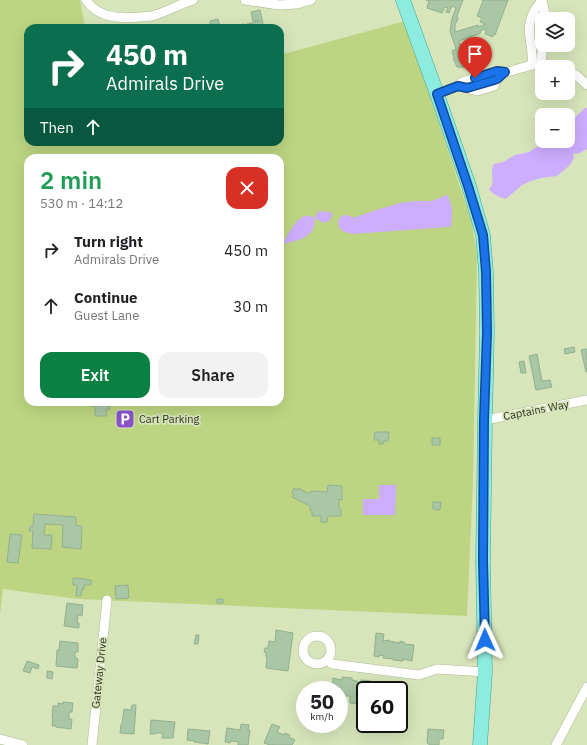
<!DOCTYPE html>
<meta charset="utf-8">
<style>
:root{--surface:#fff;--page:#f2f2f2;--text:#202124;--muted:#757577;--accent:#0b8043}
body{margin:0;font-family:"IBM Plex Sans",sans-serif;background:var(--page);color:var(--text);height:100vh;display:flex;flex-direction:column;font-size:15px;white-space:nowrap}
*{box-sizing:border-box;margin:0}
p{font-size:13px;color:var(--muted)}
.icon{flex:none;width:22px;height:22px;fill:none;stroke:currentColor;stroke-width:2;stroke-linecap:round;stroke-linejoin:round}
.map{position:relative;flex:1;overflow:hidden}
.sheet{position:absolute;left:24px;top:154px;width:260px;height:252px;display:flex;flex-direction:column;background:var(--surface);border-radius:12px;box-shadow:0 4px 16px #0002}
.sheet>*{flex:none}
.guide{position:absolute;left:24px;top:24px;width:260px;height:122px;border-radius:12px;box-shadow:0 4px 16px #0002;background:#0b6e4f;color:#fff;overflow:hidden}
.buttons{position:absolute;left:535px;top:12px;display:grid;gap:8px}
.buttons a{display:grid;place-items:center;width:40px;height:40px;border-radius:8px;background:var(--surface);box-shadow:0 4px 16px #0002;font-size:20px}
.speed{position:absolute;left:296px;top:681px;display:flex;gap:8px;font-size:20px;font-weight:700;text-align:center}
.speed>*{display:grid;place-content:center;width:52px;height:52px;border-radius:50%;background:var(--surface);box-shadow:0 4px 16px #0002;line-height:1}
.speed small{font-size:10px;font-weight:400}
.speed .limit{border:2px solid #111;border-radius:6px;background:#fff;color:#111}
.pin{position:absolute;display:grid;place-items:center;width:34px;height:34px;color:#fff;margin:-41px -17px;border-radius:50% 50% 50% 0;rotate:-45deg;box-shadow:0 0 4px #0007}
.pin .icon{rotate:45deg}
.me{position:absolute;width:44px;margin:-22px;rotate:359deg;stroke-linejoin:round;filter:drop-shadow(0 0 3px #0008)}
.turn{display:flex;align-items:center;gap:14px;height:84px;padding:0 16px;font-size:18px}
.turn .icon{width:52px;height:52px;stroke-width:2.5}
.turn b{display:block;font-size:28px;line-height:34px}
.then{display:flex;align-items:center;height:38px;padding:0 16px;background:#0003;gap:8px;font-size:15px}
.round{display:grid;place-items:center;flex:none;width:42px;height:42px;border-radius:12px;background:var(--page)}
.head{display:flex;align-items:center;justify-content:space-between;height:68px;padding:0 16px}
h1{font-size:24px;font-weight:600;line-height:30px;color:#1e9e55}
.primary-button{display:flex;gap:8px;margin-top:auto;padding:8px 16px}
.primary-button a{flex:1;height:46px;border-radius:12px;background:var(--accent);color:#fff;font-size:16px;font-weight:600;line-height:46px;text-align:center}
.primary-button a+a{background:var(--page);color:var(--text)}
ul{padding:0;list-style:none}
li{display:flex;align-items:center;gap:12px;height:56px;padding:0 16px}
li div{flex:1}
li b{display:block;font-size:15px}
li em{font-style:normal}
.map>svg:first-child{display:block}
</style>
<div class="map">
<svg width="587" height="745" viewBox="0 0 587 745">
<rect width="100%" height="100%" fill="#d8e5bb"/>
<path fill="#bdd582" fill-rule="evenodd" d="M0,0H80L85,28H28V142H280V55L405,21L472,223L477,256L473,482L467,616L77,599L3,589L0,614ZM28,158H280V402H28Z"/>
<path fill="#ccadfe" d="M585,108H587V149L578,154L573,153L574,158L570,165L557,176L541,178L531,181L522,185L506,199C499,197 493,195 489,189C496,182 489,173 494,164L503,162L515,155L529,152L538,146L545,141H568V124Z
M447,195C454,206 452,214 451,227H449L352,234L342,231L339,227L338,221L340,218L343,215H346L352,217H356L376,210L400,203L416,201H432Z
M319,211L329,212L332,213C332,219 328,224 321,222C320,221 317,219 316,218L314,221L315,223C311,240 297,240 283,244C287,236 296,218 305,216C308,215 311,216 314,218Z
M379,485H396L395,515H363V499H379Z"/>
<path fill="#a9c7a5" stroke="#92b08e" d="M426,0H463L457,16L458,19L455,25V32L478,25V27L486,24L480,22L482,18L477,16L483,1L482,0H508L495,35L493,34V37L485,34L486,31V29L480,31L481,33L459,41L468,64H467L468,65L462,68V66L459,68L458,66L457,67L453,58H454L452,51L456,49L450,31L452,18L456,8L452,6L449,13L446,12L448,8L445,7L442,13L427,8L429,1Z
M260,10L264,28H226L234,25L233,26L244,24V25L258,21V20L253,21L251,12Z
M218,19L220,26L216,28H211L210,21Z
M574,347L575,352L565,354L564,349Z
M587,349V372H586L581,350Z
M537,354L542,381L550,380L552,387L536,390L529,356Z
M524,361L526,373H521L519,362Z
M90,402H110L109,410H106V416H95V406H90Z
M375,432H389L388,441H383V444H379V440H374Z
M432,438H440V445H432Z
M328,485L342,486V500L339,499V508L341,509V516H328L327,522H321V516H312V511L310,510V506L292,497L294,494L292,493L294,488L297,490L298,488L310,494L311,491L327,492Z
M433,502H441L440,510L433,509Z
M34,514L76,517V525L82,526L81,549L62,547L63,525L45,524L44,535H52L51,549L32,548L33,531H29L30,526H33Z
M10,534L22,535L18,563L7,562Z
M73,578L86,579V580H91V585H84V589H82L81,596H76L77,585H73Z
M128,585L129,598L116,599L115,586Z
M217,599H223V603H217Z
M67,603L83,605L82,616L78,615L77,623H79V628L64,626Z
M276,630L293,633L288,671L266,668L267,658L266,657V652H264L265,648H268L269,641L275,642Z
M376,633L384,634L383,641L389,640V641L400,643V641L404,642V644L414,645L412,661L403,659V661L393,660V659L383,658L384,656L379,655V657L374,656Z
M196,635H199L198,644H194Z
M60,641L78,643V652H75V657L77,658V659H78L77,668L56,666L57,650H59Z
M27,661L39,665L38,669L32,667L30,673L23,671Z
M47,671L53,672L52,679L47,678Z
M342,677L352,678V680L357,681V682L361,683V680L371,681V682L381,683V685L392,686L391,690H365V698L364,700L360,699V704L350,703V696H345V697H341L342,695H339V690H332L333,678L342,680Z
M63,702L73,703L72,712H69V719H72L71,729L56,727V726H52L53,718H52L53,706H58V703L63,704Z
M132,705H136L134,734L120,733L121,724H122L124,709L131,710Z
M151,720L175,722L173,738H162L163,733H155V734H150Z
M241,724L249,725L248,730H250L248,745H238V742L231,741L230,743L225,742L227,728L240,730Z
M272,724L280,727L277,732L284,735L285,733L290,735L289,737L295,740L292,745H275L273,744V745H270L264,743Z
M188,729L210,731L208,744L194,742V741L187,740Z
M428,729L444,730L443,739H439V745H429V743H427Z"/>
<g fill="none" stroke-linecap="round" stroke-linejoin="round">
<g stroke="#adba90" stroke-width="10">
<path id="street" d="M86,0C98,18 120,19 140,17C145,16 150,17 155,15C168,11 180,4 193,0
M245,0L279,5L297,4L311,0
M542,0L546,19
M532,64C534,50 527,35 530,23C531,14 537,7 542,0
M541,64L542,52L545,45
M568,71L577,76L587,85
M458,86L462,82C473,79 484,75 495,72C499,71 503,72 507,72C526,68 537,59 558,67
M437,94L458,86L477,91L494,86L497,79
M485,420L587,400
M303 650a14 14 0 1 1 28 0a14 14 0 1 1-28 0Z
M328,660L332,664L419,675L437,669L485,672
M0,739L23,745
M92,745L107,600
M556,745L587,687"/>
</g>
<g stroke="#3aa28f" stroke-width="15">
<path id="primary" d="M403,0L437,94L469,186L483,235L486,272L487,332L485,420L483,560L485,672L480,745"/>
</g>
<use href="#street" stroke="#fff" stroke-width="9"/>
<use href="#primary" stroke="#8decdf" stroke-width="14"/>
</g>
<g fill="none" stroke-linecap="round" stroke-linejoin="round">
<g stroke="#114b97" stroke-width="10">
<path id="route" d="M475,78L497,71L505,72L497,79L491,81L467,88L458,86L437,94L468,186L483,235L486,272L487,332L484,420L483,560L485,640"/>
</g>
<use href="#route" stroke="#1a73e8" stroke-width="7"/>
</g>
<defs>
<g id="parking-square" transform="scale(1)"><rect x="-9" y="-9" width="18" height="18" rx="4" fill="#8953ca" stroke="#d8e5bb"/><path d="M-3.5-5.5H1a3.5 3.5 0 0 1 0 7H-1V5.5H-3.5ZM-1-3.4V-.6H.8a1.4 1.4 0 0 0 0-2.8Z" fill="#fff"/></g>
</defs>
<g fill-rule="evenodd">
<use href="#parking-square" x="125" y="419"/>
</g>
<g text-anchor="middle" stroke-width="3.5" stroke-linejoin="round" paint-order="stroke">
<g font-size="11" fill="#2d3221" stroke="#d8e5bb">
<text transform="translate(536 410) rotate(-11)" y="4">Captains Way</text>
<text transform="translate(99 673) rotate(-84)" y="4">Gateway Drive</text>
</g>
<g font-size="11" fill="#2d3221" stroke="#d8e5bb" text-anchor="start">
<text x="139" y="423">Cart Parking</text>
</g>
</g>
</svg>
<div class="buttons">
<a><svg class="icon" aria-label="layers" viewBox="0 0 24 24"><path d="M12 4l9 5-9 5-9-5zM3 14l9 5 9-5"/></svg></a>
<a>+</a>
<a>−</a>
</div>
<div class="speed"><div>50<small>km/h</small></div><div class="limit">60</div></div>
<div class="pin" style="left:475px;top:78px;background:#d93025"><svg class="icon" aria-label="arrive" viewBox="0 0 24 24"><path d="M6 21V4h12l-3 4 3 4H6"/></svg></div>
<svg class="me" style="left:485px;top:640px" viewBox="-20 -20 40 40"><path d="M0-17L14 15 0 8-14 15z" fill="#1a73e8" stroke="#fff" stroke-width="4"/></svg>
<div class="guide">
<div class="turn"><svg class="icon" aria-label="right" viewBox="0 0 24 24"><path d="M7 20v-9h11M14 6l5 5-5 5"/></svg><div><b>450 m</b>Admirals Drive</div></div>
<div class="then">Then<svg class="icon" aria-label="ahead" viewBox="0 0 24 24"><path d="M12 20V5M6 11l6-6 6 6"/></svg></div>
</div>
<section class="sheet">
<div class="head"><div><h1>2 min</h1><p>530 m · 14:12</p></div><a class="round" style="background:#d93025;color:#fff"><svg class="icon" aria-label="close" viewBox="0 0 24 24"><path d="M6 6l12 12M18 6L6 18"/></svg></a></div>
<ul>
<li><svg class="icon" aria-label="right" viewBox="0 0 24 24"><path d="M7 20v-9h11M14 6l5 5-5 5"/></svg><div><b>Turn right</b><p>Admirals Drive</p></div><em>450 m</em></li>
<li><svg class="icon" aria-label="ahead" viewBox="0 0 24 24"><path d="M12 20V5M6 11l6-6 6 6"/></svg><div><b>Continue</b><p>Guest Lane</p></div><em>30 m</em></li>
</ul>
<div class="primary-button"><a>Exit</a><a>Share</a></div>
</section>
</div>
